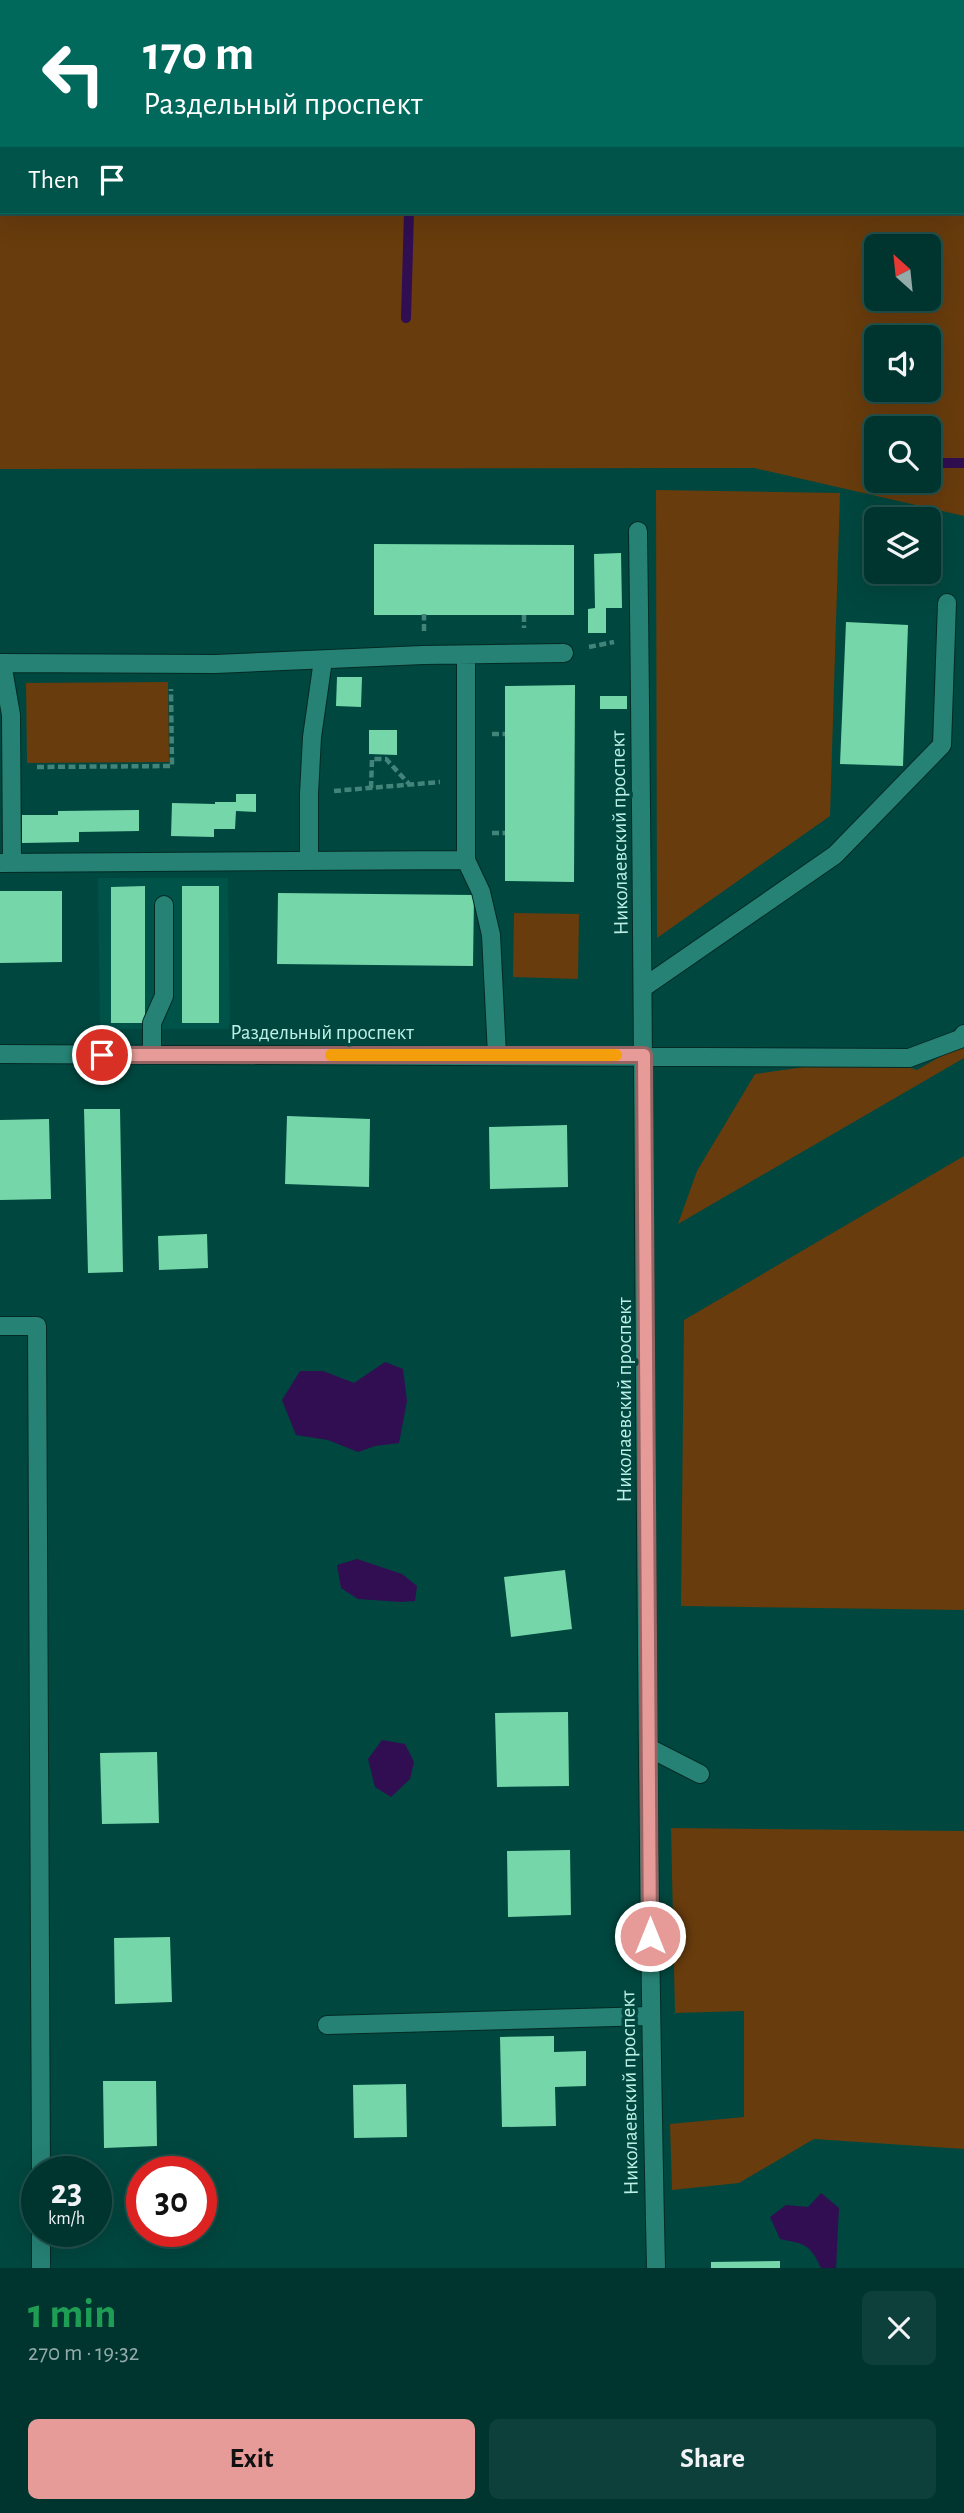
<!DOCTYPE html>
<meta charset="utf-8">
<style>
:root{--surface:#00352f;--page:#0e403b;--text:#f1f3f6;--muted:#95abaa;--line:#22504b;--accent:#e69b98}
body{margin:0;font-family:"Alegreya Sans",sans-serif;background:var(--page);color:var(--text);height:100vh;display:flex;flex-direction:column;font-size:26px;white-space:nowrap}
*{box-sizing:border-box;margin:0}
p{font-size:23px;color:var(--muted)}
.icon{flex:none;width:38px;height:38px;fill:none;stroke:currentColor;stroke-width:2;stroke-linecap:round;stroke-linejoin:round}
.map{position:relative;height:2268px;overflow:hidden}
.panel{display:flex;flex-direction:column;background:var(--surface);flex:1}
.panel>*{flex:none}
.guide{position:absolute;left:0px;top:0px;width:964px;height:214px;box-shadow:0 7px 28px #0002,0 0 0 2px var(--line);background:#00695c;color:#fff;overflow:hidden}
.needle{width:46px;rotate:333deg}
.buttons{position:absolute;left:864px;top:234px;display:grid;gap:14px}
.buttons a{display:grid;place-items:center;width:77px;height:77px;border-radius:10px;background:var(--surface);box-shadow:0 7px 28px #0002,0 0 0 2px var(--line);font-size:35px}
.speed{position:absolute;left:21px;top:2156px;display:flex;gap:14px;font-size:35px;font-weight:700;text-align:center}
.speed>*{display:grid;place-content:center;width:91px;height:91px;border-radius:50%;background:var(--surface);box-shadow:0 7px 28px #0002,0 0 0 2px var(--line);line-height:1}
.speed small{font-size:18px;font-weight:400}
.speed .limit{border:10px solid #d22;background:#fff;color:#111}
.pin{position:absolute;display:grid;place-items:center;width:60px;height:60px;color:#fff;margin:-30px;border:4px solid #fff;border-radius:50%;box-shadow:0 2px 7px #0007}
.me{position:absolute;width:77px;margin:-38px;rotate:0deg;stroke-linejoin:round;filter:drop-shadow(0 0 5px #0008)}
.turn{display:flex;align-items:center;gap:24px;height:147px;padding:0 28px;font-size:32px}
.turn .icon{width:91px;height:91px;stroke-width:2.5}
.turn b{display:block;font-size:49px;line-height:60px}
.then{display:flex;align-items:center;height:66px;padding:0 28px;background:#0003;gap:14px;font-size:26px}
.round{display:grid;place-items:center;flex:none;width:74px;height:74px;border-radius:10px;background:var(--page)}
.head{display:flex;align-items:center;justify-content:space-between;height:119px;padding:0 28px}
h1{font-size:42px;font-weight:700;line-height:52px;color:#1e9e55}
.cta{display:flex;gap:14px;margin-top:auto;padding:14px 28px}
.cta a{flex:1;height:80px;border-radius:10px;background:var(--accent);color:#111;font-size:28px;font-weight:700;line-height:80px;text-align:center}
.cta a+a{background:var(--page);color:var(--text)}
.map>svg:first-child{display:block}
</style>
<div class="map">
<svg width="964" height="2268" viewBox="0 0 964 2268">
<rect width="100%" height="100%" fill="#00473f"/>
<path fill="#005349" d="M98,878H228L230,1029H100Z"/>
<path fill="#683c0d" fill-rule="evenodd" d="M0,0H964V516L754,468L0,469ZM2,2H962V212H2ZM877,247H929V299H877ZM877,338H929V390H877ZM877,429H929V481H877Z
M656,490L840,493L830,816L657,938Z
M168,682L169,762L27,763L26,683Z
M514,913L579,914L578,979L513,977Z
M964,1043V1058L678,1224L697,1171L755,1074L875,1057L917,1070Z
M964,1156V1610L681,1606L684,1320Z
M671,1828L964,1831V2149L814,2139L739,2183L672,2190L670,2124L744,2117V2011L675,2013Z"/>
<path fill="#300e51" d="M385,1362L403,1369L407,1401L399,1443L375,1446L358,1452L328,1440L296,1435L282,1400L300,1371H323L354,1383Z
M357,1559L402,1574L417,1586L415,1601L401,1602L358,1599L341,1588L337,1565Z
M382,1740L405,1744L414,1762L410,1779L391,1797L375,1787L368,1759Z
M821,2193L839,2208L836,2268H821C810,2244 805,2244 780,2239L770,2217L786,2205L808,2207Z"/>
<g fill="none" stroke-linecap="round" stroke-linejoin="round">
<path stroke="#300e51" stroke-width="10" d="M414,2V0
M0,24H2
M962,96H964
M406,318L409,212
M929,463H964"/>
</g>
<path fill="#75d7a9" d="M374,544L574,545V615H374Z
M621,553L622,608H606V633H588V609L595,608L594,554Z
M846,622L908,625L903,766L840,764Z
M337,677H362L361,707L336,706Z
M575,685L574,882L505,881V686Z
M600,696H627V709H600Z
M369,730H397V755L369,754Z
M236,794H256V812L236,811L235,829H214V837L171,836L172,803L215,804V802H236Z
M139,810V831L79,832V842L22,843V815H58V811Z
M145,886V1023H111V887Z
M182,886H219V1023H182Z
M0,891H62V962L0,963Z
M278,893L474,895L473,966L277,964Z
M84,1109H120L123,1272L88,1273Z
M287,1116L370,1119L369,1187L285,1184Z
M49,1119L51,1199L0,1200V1120Z
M567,1125L568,1187L490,1189L489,1127Z
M207,1234L208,1268L159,1270L158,1236Z
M565,1570L572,1629L511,1637L504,1577Z
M568,1712L569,1786L497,1787L495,1713Z
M157,1752L159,1823L102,1824L100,1753Z
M570,1850L571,1915L508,1917L507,1851Z
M170,1937L172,2002L115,2004L114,1938Z
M554,2036V2052L586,2051V2086L555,2087L556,2126L502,2127L500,2037Z
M103,2081H156L157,2146L104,2148Z
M406,2084L407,2137L354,2138L353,2085Z
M780,2261V2268H711V2262Z"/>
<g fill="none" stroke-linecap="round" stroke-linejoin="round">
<g stroke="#032a25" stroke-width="20">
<path id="minor" d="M638,531C646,1110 643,1689 656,2268
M466,655V860L481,892L491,935L497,1055
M0,663L215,664L423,655L564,653
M2,663L11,715L12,863
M309,861V794L312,737L323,660
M0,863L466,860
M644,987L835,855L942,745L947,603
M0,1054L909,1058L960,1039L964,1034
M152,1055V1023L164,996V905
M0,1326H37L41,2172
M649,1748L700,1774
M327,2025L650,2016
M41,2231V2268"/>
</g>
<path stroke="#42837a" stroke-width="4.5" stroke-dasharray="7 3.5" stroke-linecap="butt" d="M524,615V628
M424,631V614
M589,647L614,642
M492,734H505
M37,767L172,766L171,689
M371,788L372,759H386L410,785
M334,791L440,782
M492,833H505"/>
<use href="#minor" stroke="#268275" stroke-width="18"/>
</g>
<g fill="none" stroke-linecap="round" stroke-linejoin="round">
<g stroke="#966563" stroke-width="18">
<path id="route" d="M102,1055H644L650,1936"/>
</g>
<use href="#route" stroke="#e69b98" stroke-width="12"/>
<path stroke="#f59e0b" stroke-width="12" d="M331,1055H616"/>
</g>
<g text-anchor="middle" stroke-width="7" stroke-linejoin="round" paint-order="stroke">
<g font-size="21" fill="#bcf0e6" stroke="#00473f">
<text transform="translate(619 833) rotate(-91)" y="7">Николаевский проспект</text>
<text x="322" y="1039">Раздельный проспект</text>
<text transform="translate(624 1400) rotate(-90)" y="7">Николаевский проспект</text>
<text transform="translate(629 2093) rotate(-91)" y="7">Николаевский проспект</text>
</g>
</g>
</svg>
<div class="buttons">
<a><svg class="needle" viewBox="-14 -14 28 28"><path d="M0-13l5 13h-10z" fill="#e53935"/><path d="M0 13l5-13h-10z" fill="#95abaa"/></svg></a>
<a><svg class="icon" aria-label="sound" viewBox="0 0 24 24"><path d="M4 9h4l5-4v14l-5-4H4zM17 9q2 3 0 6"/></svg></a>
<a><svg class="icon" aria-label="search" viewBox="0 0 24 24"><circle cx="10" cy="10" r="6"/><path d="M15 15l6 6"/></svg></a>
<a><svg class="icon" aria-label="layers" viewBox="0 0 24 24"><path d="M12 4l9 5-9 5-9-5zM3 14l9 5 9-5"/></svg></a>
</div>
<div class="speed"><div>23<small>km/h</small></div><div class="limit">30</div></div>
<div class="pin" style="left:102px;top:1055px;background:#d93025"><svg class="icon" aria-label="arrive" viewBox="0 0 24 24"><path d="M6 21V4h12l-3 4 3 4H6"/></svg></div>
<svg class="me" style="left:650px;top:1936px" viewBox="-20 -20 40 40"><circle r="17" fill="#e69b98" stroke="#fff" stroke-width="3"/><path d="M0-11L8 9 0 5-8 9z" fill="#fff"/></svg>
<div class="guide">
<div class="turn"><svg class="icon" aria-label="left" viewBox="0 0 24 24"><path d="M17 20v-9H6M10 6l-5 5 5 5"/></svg><div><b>170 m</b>Раздельный проспект</div></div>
<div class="then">Then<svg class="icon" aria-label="arrive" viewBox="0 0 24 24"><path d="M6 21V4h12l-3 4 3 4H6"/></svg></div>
</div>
</div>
<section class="panel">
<div class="head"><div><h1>1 min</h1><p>270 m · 19:32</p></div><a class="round"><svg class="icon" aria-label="close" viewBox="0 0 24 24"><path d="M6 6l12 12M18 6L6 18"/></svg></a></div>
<div class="cta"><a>Exit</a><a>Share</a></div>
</section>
